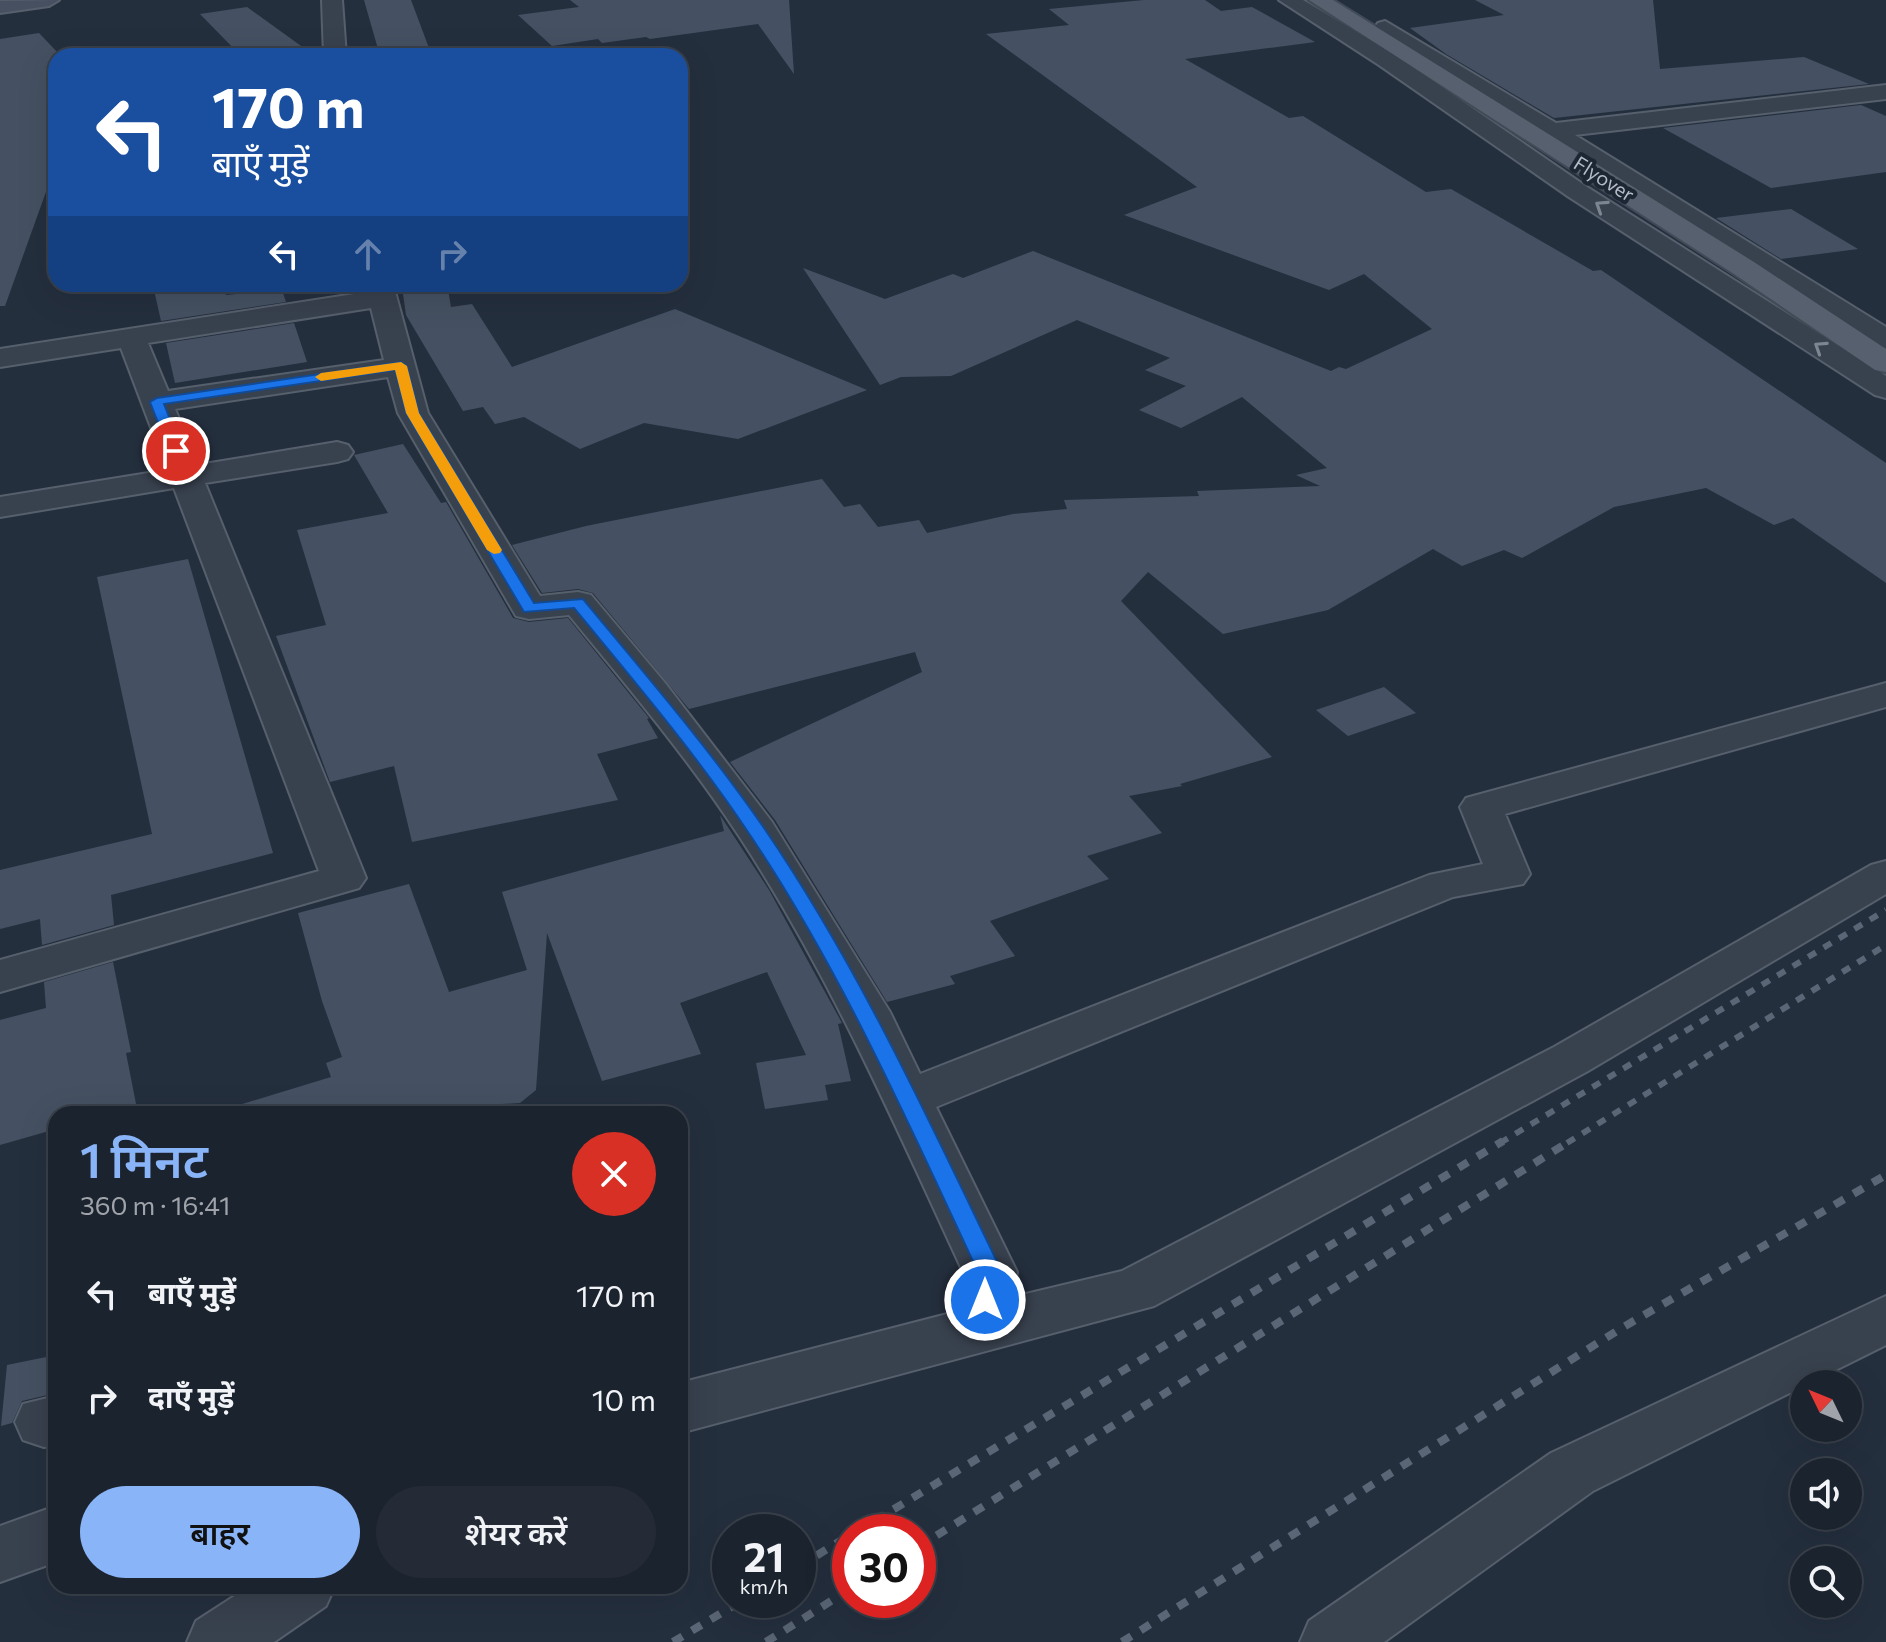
<!DOCTYPE html>
<html lang="hi">
<meta charset="utf-8">
<style>
:root{--surface:#1b232e;--page:#242b36;--text:#f1f3f6;--muted:#a0a4aa;--line:#39404a;--accent:#8ab4f8}
body{margin:0;font-family:Commissioner,"Noto Sans Devanagari",sans-serif;background:var(--page);color:var(--text);height:100vh;display:flex;flex-direction:column;font-size:30px;white-space:nowrap}
*{box-sizing:border-box;margin:0}
p{font-size:26px;color:var(--muted)}
.icon{flex:none;width:44px;height:44px;fill:none;stroke:currentColor;stroke-width:2;stroke-linecap:round;stroke-linejoin:round}
.map{position:relative;flex:1;overflow:hidden}
.sheet{position:absolute;left:48px;top:1106px;width:640px;height:488px;display:flex;flex-direction:column;background:var(--surface);border-radius:24px;box-shadow:0 8px 32px #0002,0 0 0 2px var(--line)}
.sheet>*{flex:none}
.banner{position:absolute;left:48px;top:48px;width:640px;height:244px;border-radius:24px;box-shadow:0 8px 32px #0002,0 0 0 2px var(--line);background:#1a4fa0;color:#fff;overflow:hidden}
.needle{width:52px;rotate:313deg}
.tools{position:absolute;left:1790px;top:1370px;display:grid;gap:16px}
.tools a{display:grid;place-items:center;width:72px;height:72px;border-radius:50%;background:var(--surface);box-shadow:0 8px 32px #0002,0 0 0 2px var(--line);font-size:40px}
.speed{position:absolute;left:712px;top:1514px;display:flex;gap:16px;font-size:40px;font-weight:700;text-align:center}
.speed>*{display:grid;place-content:center;width:104px;height:104px;border-radius:50%;background:var(--surface);box-shadow:0 8px 32px #0002,0 0 0 2px var(--line);line-height:1}
.speed small{font-size:20px;font-weight:400}
.speed .limit{border:12px solid #d22;background:#fff;color:#111}
.pin{position:absolute;display:grid;place-items:center;width:68px;height:68px;color:#fff;margin:-34px;border:4px solid #fff;border-radius:50%;box-shadow:0 2px 8px #0007}
.me{position:absolute;width:88px;margin:-44px;rotate:0deg;stroke-linejoin:round;filter:drop-shadow(0 0 6px #0008)}
.turn{display:flex;align-items:center;gap:28px;height:168px;padding:0 32px;font-size:36px}
.turn .icon{width:104px;height:104px;stroke-width:2.5}
.turn b{display:block;font-size:56px;line-height:68px}
.lanes{display:flex;align-items:center;height:76px;padding:0 32px;background:#0003;justify-content:center;gap:40px;direction:ltr}
.lanes .off{opacity:.35}
.round{display:grid;place-items:center;flex:none;width:84px;height:84px;border-radius:42px;background:var(--page)}
.head{display:flex;align-items:center;justify-content:space-between;height:136px;padding:0 32px}
h1{font-size:48px;font-weight:600;line-height:60px;color:var(--accent)}
.primary-button{display:flex;gap:16px;margin-top:auto;padding:16px 32px}
.primary-button a{flex:1;height:92px;border-radius:48px;background:var(--accent);color:#111;font-size:32px;font-weight:600;line-height:92px;text-align:center}
.primary-button a+a{background:var(--page);color:var(--text)}
ul{padding:0;list-style:none}
li{display:flex;align-items:center;gap:24px;height:104px;padding:0 32px}
li div{flex:1}
li b{display:block;font-size:30px}
li em{font-style:normal}
.map>svg:first-child{display:block}
</style>
<div class="map">
<svg width="1886" height="1642" viewBox="0 0 1886 1642">
<rect width="100%" height="100%" fill="#242f3e"/>
<path fill="#455162" d="M364,0H411L432,56H380Z
M570,0H789L794,74L758,24L650,39L646,37L602,43L598,39L552,46L518,15L579,7Z
M1144,0H1205L1221,11L1252,7L1315,42L1185,59L1289,118L1303,116L1426,192L1451,189L1593,271L1601,270L1886,463V583L1793,518L1774,525L1706,488L1614,507L1522,558L1504,550L1462,566L1433,549L1328,610L1223,634L1148,572L1121,601L1272,757L1180,784L1182,786L1129,796L1162,833L1087,856L1109,879L990,921L1015,956L950,976L955,984L887,1002L775,820L730,762L922,672L915,652L689,709L593,593L578,589L542,593L512,545L586,526L822,479L844,507L860,504L878,527L919,520L927,533L1013,514L1067,509L1064,500L1199,496L1197,491L1320,486L1296,475L1327,468L1242,397L1181,428L1139,410L1186,386L1145,370L1170,358L1077,320L951,376L901,377L880,385L803,268L885,299L953,274L963,278L1033,251L1331,371L1339,367L1346,369L1432,329L1364,274L1329,290L1124,215L1197,187L986,34L1069,25L1049,9Z
M1475,0H1653L1660,69L1804,57L1869,84L1554,118L1446,54L1410,28L1504,15Z
M247,7L315,56H241L200,14Z
M39,33L60,55L56,56V164L5,306H0V39Z
M1861,105L1886,116V172L1771,188L1663,128Z
M1791,209L1858,249L1781,259L1716,218Z
M159,284H223L226,295L282,290L286,302L161,321L154,290L160,289Z
M447,284L451,307L472,304L512,367L675,309L867,390L738,439L644,423L580,449L524,417L495,424L483,407L463,411L406,315L402,287Z
M294,323L307,362L175,383L166,343Z
M403,444L441,503L446,502L513,618L529,622L568,618L649,718L647,719L658,738L597,754L618,800L412,842L394,766L330,782L276,636L326,625L297,530L388,513L354,455Z
M188,559L273,853L111,895L114,925L42,945L40,919L0,929V870L152,834L97,577Z
M1384,687L1416,713L1348,736L1316,710Z
M720,815L769,890L842,1023L838,1024L851,1081L825,1085L828,1100L765,1109L756,1063L806,1055L767,972L680,1003L701,1054L602,1081L547,933L536,1090L520,1103L469,1106L471,1114H240L239,1105L331,1077L326,1063L342,1057L322,1001L298,913L409,884L449,992L527,970L502,892L724,831Z
M113,962L131,1052L126,1053L138,1114H56V1129L0,1145V1020L46,1008L44,982Z
M56,1355V1393L22,1401L12,1423L1,1426L7,1365Z"/>
<g fill="none" stroke-linecap="round" stroke-linejoin="round">
<g stroke="#565f6c" stroke-width="4">
<path id="minor" d="M322,0H342L346,56H324Z
M1279,0H1303L1395,55L1587,187L1886,376V398L1875,395L1569,197L1379,65Z
M1385,21L1556,123L1886,85V99L1575,135L1886,327V348L1876,345L1378,31L1375,27L1378,23Z
M365,284H393L428,413L540,596L578,592L591,595L665,683L772,822L890,1012L920,1074L1429,875L1483,864L1460,807L1466,798L1886,683V707L1505,814L1530,874L1523,884L1453,897L936,1107L1017,1272L1013,1297L1122,1271L1554,1047L1871,865L1886,861V894L1588,1071L1154,1306L680,1433V1383L955,1312L963,1272C894,1123 829,973 739,836C688,758 627,686 569,615L529,619L516,616L398,413L388,377L175,409L198,465L337,442L348,445L353,452L348,459L337,462L205,483L366,878L359,888L0,992V960L319,871L174,488L0,517V497L167,470L121,348L0,367V349L367,292ZM371,308L384,360L168,391L148,343Z
M1886,1296V1345L1593,1491L1384,1642H1300L1309,1621L1551,1453Z
M56,1396V1446L44,1447L23,1440L15,1422L23,1404Z
M56,1506V1562L0,1582V1526Z
M250,1586H335L326,1606L274,1642H187L196,1621Z"/>
</g>
<g stroke="#565f6c" stroke-width="4">
<path id="secondary" d="M59,0L49,6L0,13V1Z"/>
</g>
<g stroke="#414a57" stroke-width="4">
<path id="primary" d="M1309,0H1333L1754,262L1886,349V372L1875,370L1734,274Z"/>
</g>
<use href="#minor" fill="#38414e" fill-rule="evenodd"/>
<use href="#secondary" fill="#465061" fill-rule="evenodd"/>
<use href="#primary" fill="#56606e" fill-rule="evenodd"/>
<path stroke="#5a6575" stroke-width="6" stroke-dasharray="9 9" stroke-linecap="butt" d="M1500,1143L1886,910
M1567,1143L1886,945"/>
<path stroke="#5a6575" stroke-width="8" stroke-dasharray="11 11" stroke-linecap="butt" d="M856,1532L1503,1141
M918,1547L1570,1141
M798,1567L850,1535
M673,1642L743,1600
M766,1642L850,1589
M1122,1642L1620,1329L1886,1175"/>
</g>
<defs><path id="oneway-chevron" d="M-2-3.5L2.5 0L-2 3.5" fill="none" stroke-width="1.6" stroke-linecap="round" stroke-linejoin="round" transform="scale(2)"/></defs>
<g stroke="#7c8592">
<use href="#oneway-chevron" transform="translate(1601 206) rotate(-147)"/>
<use href="#oneway-chevron" transform="translate(1820 347) rotate(-147)"/>
</g>
<path fill="#1a73e8" stroke="#114b97" stroke-width="2" d="M401,362L407,366L419,413L534,603L583,599C645,674 709,748 764,828C859,967 929,1121 1002,1272L993,1307L985,1309L976,1307L973,1300L978,1272C908,1122 841,970 748,832C696,754 634,681 574,608L524,612L406,413L395,370L164,404L183,451L176,455L169,451L150,402L157,398Z"/>
<path fill="#f59e0b" d="M401,362L407,366L419,413L502,550L500,553L494,554L487,550L406,413L395,370L321,381L315,377L321,373Z"/>
<g text-anchor="middle" stroke-width="8" stroke-linejoin="round" paint-order="stroke">
<g font-size="20" fill="#b4bcc9" stroke="#1d2633">
<text transform="translate(1604 179) rotate(32)" y="7">Flyover</text>
</g>
</g>
</svg>
<div class="tools">
<a><svg class="needle" viewBox="-14 -14 28 28"><path d="M0-13l5 13h-10z" fill="#e53935"/><path d="M0 13l5-13h-10z" fill="#a0a4aa"/></svg></a>
<a><svg class="icon" aria-label="sound" viewBox="0 0 24 24"><path d="M4 9h4l5-4v14l-5-4H4zM17 9q2 3 0 6"/></svg></a>
<a><svg class="icon" aria-label="search" viewBox="0 0 24 24"><circle cx="10" cy="10" r="6"/><path d="M15 15l6 6"/></svg></a>
</div>
<div class="speed"><div>21<small>km/h</small></div><div class="limit">30</div></div>
<div class="pin" style="left:176px;top:451px;background:#d93025"><svg class="icon" aria-label="arrive" viewBox="0 0 24 24"><path d="M6 21V4h12l-3 4 3 4H6"/></svg></div>
<svg class="me" style="left:985px;top:1300px" viewBox="-20 -20 40 40"><circle r="17" fill="#1a73e8" stroke="#fff" stroke-width="3"/><path d="M0-11L8 9 0 5-8 9z" fill="#fff"/></svg>
<div class="banner">
<div class="turn"><svg class="icon" aria-label="left" viewBox="0 0 24 24"><path d="M17 20v-9H6M10 6l-5 5 5 5"/></svg><div><b>170 m</b>बाएँ मुड़ें</div></div>
<div class="lanes"><svg class="icon" aria-label="left" viewBox="0 0 24 24"><path d="M17 20v-9H6M10 6l-5 5 5 5"/></svg><svg class="icon off" aria-label="ahead" viewBox="0 0 24 24"><path d="M12 20V5M6 11l6-6 6 6"/></svg><svg class="icon off" aria-label="right" viewBox="0 0 24 24"><path d="M7 20v-9h11M14 6l5 5-5 5"/></svg></div>
</div>
<section class="sheet">
<div class="head"><div><h1>1 मिनट</h1><p>360 m · 16:41</p></div><a class="round" style="background:#d93025;color:#fff"><svg class="icon" aria-label="close" viewBox="0 0 24 24"><path d="M6 6l12 12M18 6L6 18"/></svg></a></div>
<ul>
<li><svg class="icon" aria-label="left" viewBox="0 0 24 24"><path d="M17 20v-9H6M10 6l-5 5 5 5"/></svg><div><b>बाएँ मुड़ें</b></div><em>170 m</em></li>
<li><svg class="icon" aria-label="right" viewBox="0 0 24 24"><path d="M7 20v-9h11M14 6l5 5-5 5"/></svg><div><b>दाएँ मुड़ें</b></div><em>10 m</em></li>
</ul>
<div class="primary-button"><a>बाहर</a><a>शेयर करें</a></div>
</section>
</div>
